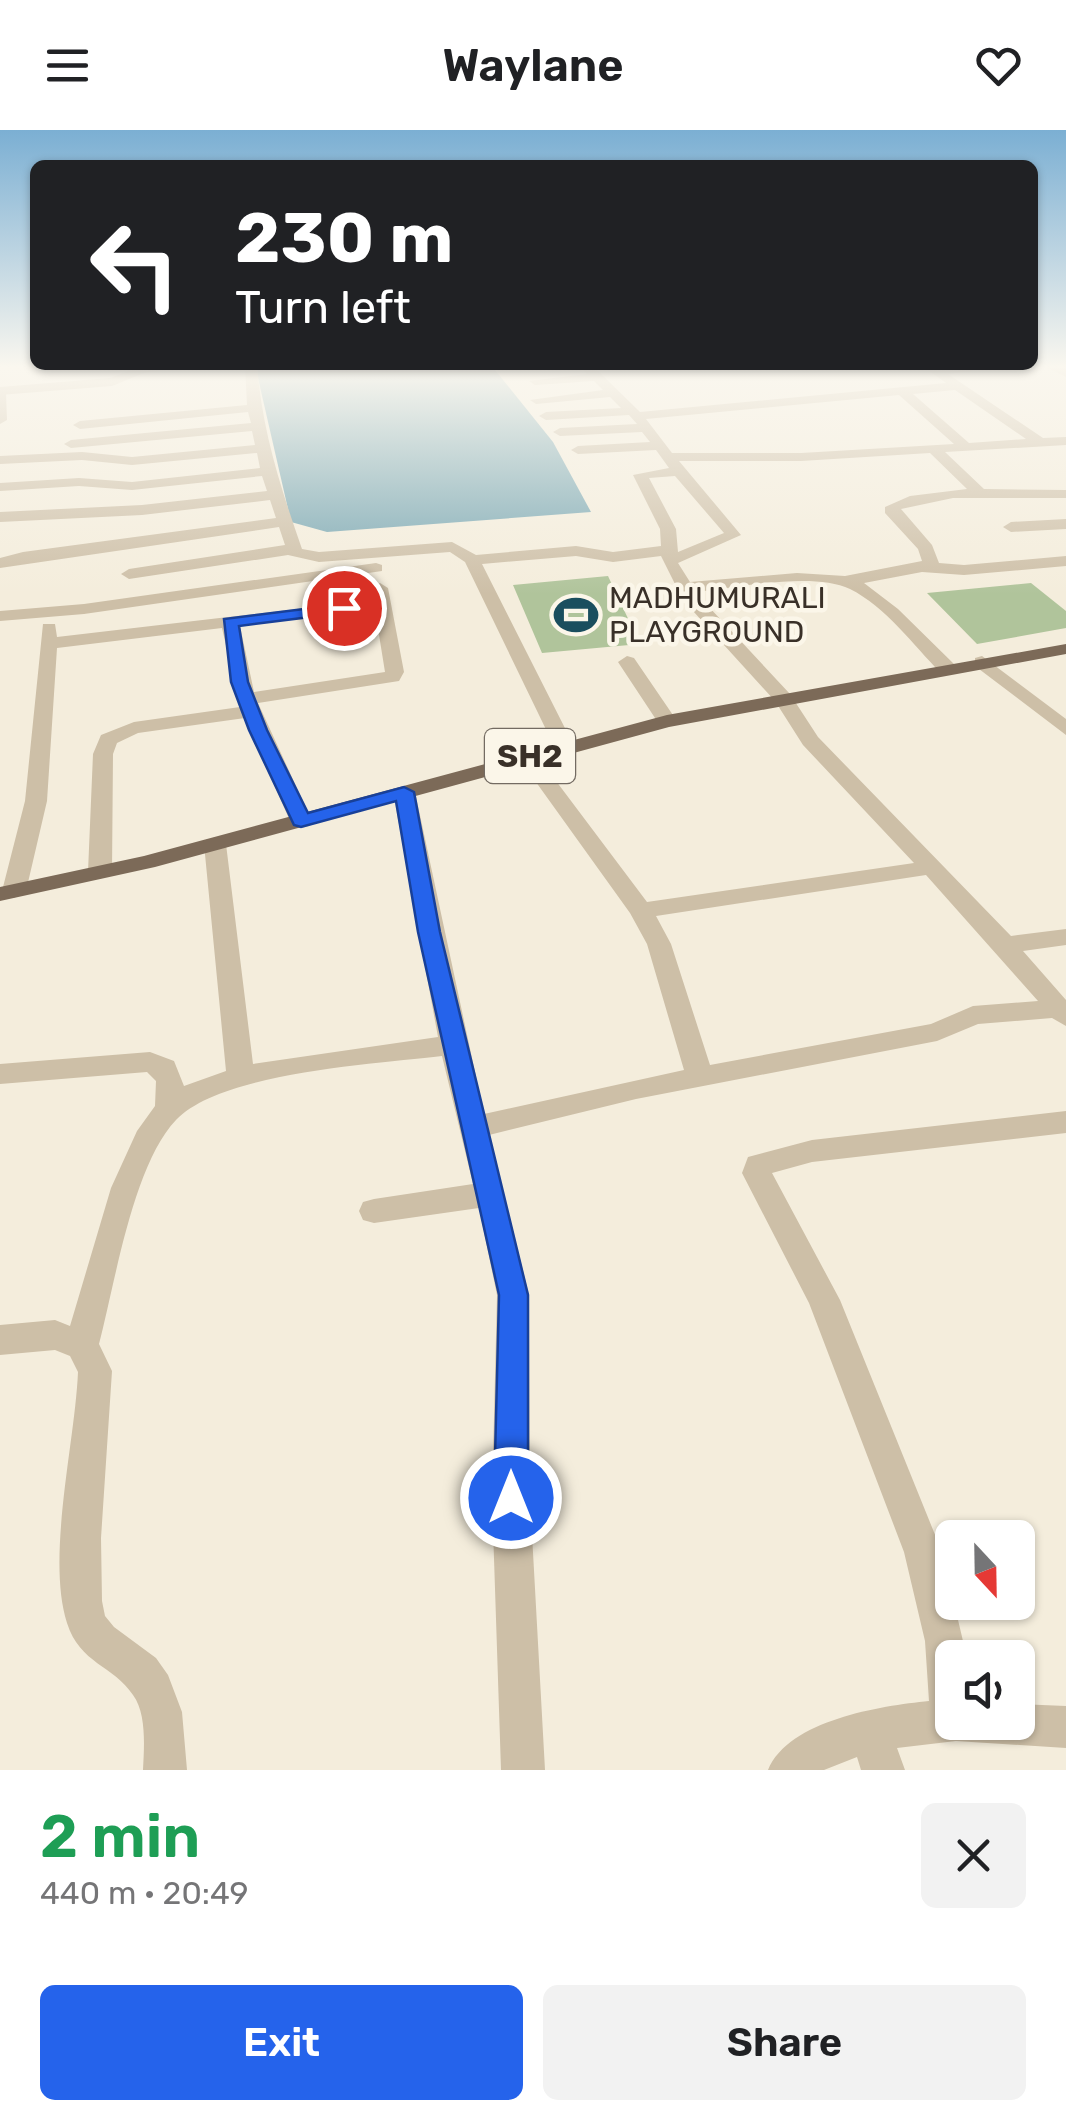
<!DOCTYPE html>
<meta charset="utf-8">
<style>
:root{--surface:#fff;--page:#f2f2f2;--text:#202124;--muted:#757577;--accent:#2563eb}
body{margin:0;font-family:Rubik,sans-serif;background:var(--page);color:var(--text);height:100vh;display:flex;flex-direction:column;font-size:38px;white-space:nowrap}
*{box-sizing:border-box;margin:0}
p{font-size:32px;color:var(--muted)}
.icon{flex:none;width:55px;height:55px;fill:none;stroke:currentColor;stroke-width:2;stroke-linecap:round;stroke-linejoin:round}
.map{position:relative;height:1640px;overflow:hidden}
.drawer{display:flex;flex-direction:column;background:var(--surface);flex:1}
.drawer>*{flex:none}
.guide{position:absolute;left:30px;top:30px;width:1008px;height:210px;border-radius:15px;box-shadow:0 2px 8px #0004;background:#202124;color:#fff;overflow:hidden}
.needle{width:65px;rotate:158deg}
.tools{position:absolute;left:935px;top:1390px;display:grid;gap:20px}
.tools a{display:grid;place-items:center;width:100px;height:100px;border-radius:15px;background:var(--surface);box-shadow:0 2px 8px #0004;font-size:50px}
.pin{position:absolute;display:grid;place-items:center;width:85px;height:85px;color:#fff;margin:-42px;border:5px solid #fff;border-radius:50%;box-shadow:0 2px 10px #0007}
.me{position:absolute;width:110px;margin:-55px;rotate:0deg;stroke-linejoin:round;filter:drop-shadow(0 0 8px #0008)}
.turn{display:flex;align-items:center;gap:35px;height:210px;padding:0 40px;font-size:45px}
.turn .icon{width:130px;height:130px;stroke-width:2.5}
.turn b{display:block;font-size:70px;line-height:85px}
.round{display:grid;place-items:center;flex:none;width:105px;height:105px;border-radius:15px;background:var(--page)}
.summary{display:flex;align-items:center;justify-content:space-between;height:170px;padding:0 40px}
h1{font-size:60px;font-weight:600;line-height:75px;color:#1e9e55}
.button{display:flex;gap:20px;margin-top:auto;padding:20px 40px}
.button a{flex:1;height:115px;border-radius:15px;background:var(--accent);color:#fff;font-size:40px;font-weight:600;line-height:115px;text-align:center}
.button a+a{background:var(--page);color:var(--text)}
header{display:flex;justify-content:space-between;align-items:center;height:130px;padding:0 40px;background:var(--surface);font-size:45px;font-weight:600}
.map>svg:first-child{display:block}
</style>
<header><svg class="icon" aria-label="menu" viewBox="0 0 24 24"><path d="M4 6h16M4 12h16M4 18h16"/></svg>Waylane<svg class="icon" aria-label="heart" viewBox="0 0 24 24"><path d="M12 20l-8-8c-3-5 5-10 8-4 3-6 11-1 8 4z"/></svg></header>
<div class="map">
<svg width="1066" height="1640" viewBox="0 0 1066 1640">
<rect width="100%" height="100%" fill="#f4eddc"/>
<path fill="#b0c49b" d="M608,446L640,514L542,523L513,455Z
M1031,453L1066,481V498L977,514L927,463Z"/>
<path fill="#79a7b3" d="M255,235H491L553,312L591,382L327,402L291,392Z"/>
<g fill="none" stroke-linecap="round" stroke-linejoin="round">
<path fill="#cdbfa7" fill-rule="evenodd" d="M199,235L144,243L112,256L0,265V257L110,248L142,236Z
M245,235H257C262,300 280,356 302,419L319,422L452,412L476,425L576,416L613,422L661,416L660,399L633,345L669,338L656,320L578,324L571,320L578,316L650,312L642,302L560,306L553,302L560,298L637,294L629,285L546,290L539,286L546,282L621,278L610,267L536,274L530,270L603,260L594,251L535,255L529,251L587,244L579,235H592L640,282L946,253L921,235H1021L948,244L1043,308L1066,307V315L945,322L984,359L1066,360V368H953L901,379L932,415L939,433L964,435L1066,426V436L964,445L922,442L864,453L898,479L955,535V543H941C913,515 886,477 850,459C813,441 736,458 695,462L790,564L818,607L1011,806L1066,799V815L1023,821L1066,870V896L1052,888L978,894L937,911L636,969L489,1005L529,1165L530,1368L545,1640H501L492,1368L497,1165L479,1078L374,1093L363,1090L359,1081L363,1072L374,1069L473,1054L442,926C377,934 221,942 176,990C133,1035 115,1153 99,1214L112,1241L101,1408L102,1471L105,1486L114,1497L156,1528L168,1545L182,1582L187,1640H143C144,1618 147,1584 133,1565C113,1535 80,1534 67,1493C46,1427 75,1313 78,1242L70,1226L55,1220L0,1225V1195L55,1190L70,1196L111,1058L137,1001L155,976L156,951L147,942L0,954V934L150,922L174,931L184,956L226,941L204,714L215,707L226,714L253,934L438,907L393,662L404,656L415,662L484,984L684,940L647,814L630,783L518,627L528,621L535,623L647,772L914,733L803,615L775,571L683,470L661,426L613,432L576,426L482,434L574,616L564,622L554,616L465,432L450,422L319,432L288,425L129,449L121,444L129,439L285,415L279,397L0,438V428L23,422L276,388L270,370L142,385L0,392V382L142,375L267,361L262,346L132,360L79,356L0,361V353L79,348L132,352L260,338L257,323L132,335L82,330L0,334V326L82,322L132,327L255,315L252,301L71,318L64,314L71,310L251,293L248,282L80,299L73,295L80,291L247,275ZM955,260L1026,309L969,313L913,264ZM899,265L954,314L801,323H672L646,289ZM930,323L967,359L910,366L885,377V383L918,419L922,431L845,446L797,443L690,452L678,433L741,405L679,331H801ZM675,346L724,403L678,422L676,399L649,348ZM926,745L1038,871L973,876L931,894L710,935L671,814L656,786Z
M529,235L508,240L502,236L503,235Z
M1046,235L1066,238V247L1048,238Z
M1066,389V399L1011,402L1003,397L1011,392Z
M376,433L382,435V441L84,484L0,491V481L84,474Z
M380,453L388,458L404,542L399,551L258,573L312,691L309,696L301,698L290,691L245,588L138,603L117,613L113,624L112,742L100,749L88,742L93,624L101,605L134,592L240,577L222,498L57,518L47,671L26,761L14,768L6,766L2,761L25,671L43,494H55L57,507L374,470L372,458ZM375,480L385,542L254,562L240,496Z
M627,526L634,528L677,591L674,595L667,597L657,591L618,532Z
M982,526L1066,589V605L975,536V528Z
M1066,981V1003L812,1032L772,1043L840,1170L942,1422L967,1528H952V1592H1018V1574L1066,1576V1618L956,1611L897,1618L905,1640H861L857,1627L824,1640H768C789,1590 880,1576 929,1571L925,1511L904,1422L809,1173L742,1043L748,1027L812,1010Z"/>
<path fill="#cdbfa7" fill-rule="evenodd" d="M0,259L6,263L7,290L0,294Z"/>
<path fill="#7c6a58" fill-rule="evenodd" d="M1066,514V524L669,597L155,737L0,771V757L144,726L667,585Z"/>
</g>
<linearGradient id="sky" x2="0" y2="1"><stop stop-color="#7bafd3"/><stop offset="0.51" stop-color="#faf7ef"/><stop offset="1" stop-color="#faf7ef" stop-opacity="0"/></linearGradient>
<rect width="1066" height="464" fill="url(#sky)"/>
<path fill="#2563eb" stroke="#184099" stroke-width="2.5" d="M344,474L352,478L350,482L239,496L248,552L267,600L308,683L404,657L414,662L440,802L528,1165V1368L523,1379L511,1384L499,1379L494,1368L499,1165L418,802L396,671L301,697L294,695L249,600L231,552L224,489Z"/>
<defs>
<g id="stadium-bare" transform="scale(3.45)"><path d="M0-5a6.5 5 0 1 0 0 10a6.5 5 0 1 0 0-10ZM-3.5-1.8h7v3.6h-7Z" fill="#1a4e5e" stroke="#fbf6e9" stroke-width="2.5" paint-order="stroke"/></g>
</defs>
<g fill-rule="evenodd">
<use href="#stadium-bare" x="576" y="485"/>
</g>
<g text-anchor="middle" stroke-width="9" stroke-linejoin="round" paint-order="stroke">
<g font-size="30" fill="#393028" stroke="#fbf6e9" text-anchor="start">
<text x="609" y="478">MADHUMURALI<tspan x="609" dy="34">PLAYGROUND</tspan></text>
</g>
<rect fill="#fbf6e9" stroke="#736b62" stroke-width="2.5" x="485" y="599" width="90" height="54" rx="8"/>
<g font-size="32" font-weight="bold" fill="#393028">
<text x="530" y="637">SH2</text>
</g>
</g>
</svg>
<div class="tools">
<a><svg class="needle" viewBox="-14 -14 28 28"><path d="M0-13l5 13h-10z" fill="#e53935"/><path d="M0 13l5-13h-10z" fill="#757577"/></svg></a>
<a><svg class="icon" aria-label="sound" viewBox="0 0 24 24"><path d="M4 9h4l5-4v14l-5-4H4zM17 9q2 3 0 6"/></svg></a>
</div>
<div class="pin" style="left:344px;top:478px;background:#d93025"><svg class="icon" aria-label="arrive" viewBox="0 0 24 24"><path d="M6 21V4h12l-3 4 3 4H6"/></svg></div>
<svg class="me" style="left:511px;top:1368px" viewBox="-20 -20 40 40"><circle r="17" fill="#2563eb" stroke="#fff" stroke-width="3"/><path d="M0-11L8 9 0 5-8 9z" fill="#fff"/></svg>
<div class="guide">
<div class="turn"><svg class="icon" aria-label="left" viewBox="0 0 24 24"><path d="M17 20v-9H6M10 6l-5 5 5 5"/></svg><div><b>230 m</b>Turn left</div></div>
</div>
</div>
<section class="drawer">
<div class="summary"><div><h1>2 min</h1><p>440 m · 20:49</p></div><a class="round"><svg class="icon" aria-label="close" viewBox="0 0 24 24"><path d="M6 6l12 12M18 6L6 18"/></svg></a></div>
<div class="button"><a>Exit</a><a>Share</a></div>
</section>
